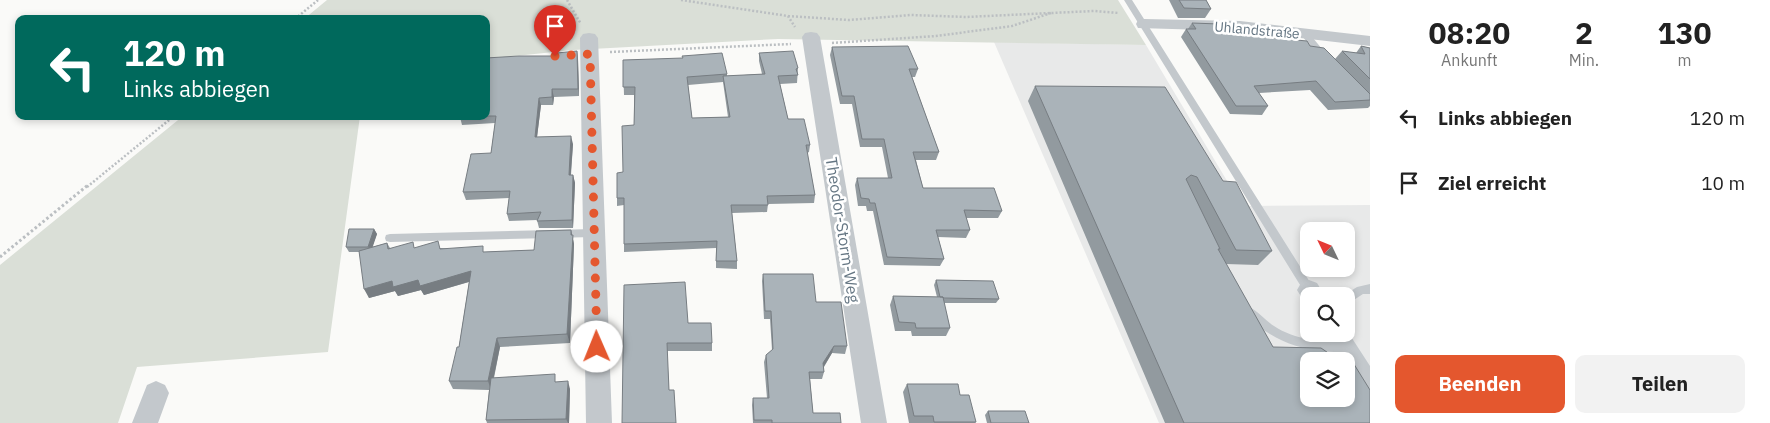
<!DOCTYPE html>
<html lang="de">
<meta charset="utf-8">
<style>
:root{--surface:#fff;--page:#f2f2f2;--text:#222;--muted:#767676;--accent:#e4572e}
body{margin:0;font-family:"IBM Plex Sans",sans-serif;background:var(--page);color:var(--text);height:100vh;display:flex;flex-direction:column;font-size:19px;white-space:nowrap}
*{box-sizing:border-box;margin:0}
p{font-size:16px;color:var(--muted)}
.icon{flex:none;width:28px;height:28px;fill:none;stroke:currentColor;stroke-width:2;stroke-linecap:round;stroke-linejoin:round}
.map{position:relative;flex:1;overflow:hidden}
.drawer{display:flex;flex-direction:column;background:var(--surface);width:400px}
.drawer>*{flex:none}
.top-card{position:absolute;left:15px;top:15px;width:475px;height:105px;border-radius:10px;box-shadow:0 2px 8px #0003;background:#00695c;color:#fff;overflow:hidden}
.needle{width:32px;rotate:313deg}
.fabs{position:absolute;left:1300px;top:222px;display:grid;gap:10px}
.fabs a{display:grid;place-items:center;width:55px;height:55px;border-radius:10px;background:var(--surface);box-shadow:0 2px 8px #0003;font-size:25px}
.pin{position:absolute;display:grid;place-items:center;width:42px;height:42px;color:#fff;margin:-51px -21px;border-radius:50% 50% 50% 0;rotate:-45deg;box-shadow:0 0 5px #0007}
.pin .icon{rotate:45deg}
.me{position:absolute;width:55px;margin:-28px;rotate:359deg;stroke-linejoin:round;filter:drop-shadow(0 0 4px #0008)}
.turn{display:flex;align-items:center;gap:18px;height:105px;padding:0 25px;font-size:22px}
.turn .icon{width:65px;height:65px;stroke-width:2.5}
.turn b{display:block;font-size:35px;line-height:42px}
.eta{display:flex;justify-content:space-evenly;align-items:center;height:85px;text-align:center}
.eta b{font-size:30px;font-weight:800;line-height:35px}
.button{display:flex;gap:10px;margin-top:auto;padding:10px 25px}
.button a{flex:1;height:58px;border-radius:10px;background:var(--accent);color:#fff;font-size:20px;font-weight:800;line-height:58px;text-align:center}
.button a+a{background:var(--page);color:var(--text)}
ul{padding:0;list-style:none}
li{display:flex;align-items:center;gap:15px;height:65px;padding:0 25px}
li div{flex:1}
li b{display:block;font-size:19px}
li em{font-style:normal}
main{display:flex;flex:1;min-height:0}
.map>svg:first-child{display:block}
</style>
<main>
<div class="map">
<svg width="1370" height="423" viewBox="0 0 1370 423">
<rect width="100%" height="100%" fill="#fafaf8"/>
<path fill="#e8e9e9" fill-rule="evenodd" d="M994,42L1146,45L1242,206L1370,205V423H1159ZM1309,231H1346V269H1309ZM1309,296H1346V334H1309ZM1309,361H1346V399H1309Z"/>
<path fill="#dadfd7" d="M327,0H1118L1146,45L778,39L573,50L486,59V19H304Z
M183,116H360L328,352L137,367L118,423H0V265Z"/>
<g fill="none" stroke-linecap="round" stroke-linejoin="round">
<path stroke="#bbbfc2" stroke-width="2.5" stroke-dasharray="2 2" stroke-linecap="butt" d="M567,0L581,24
M681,0L788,16L795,27
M788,16L849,20L911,15L966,17L1094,11L1119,13
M295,19L318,0
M832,43L936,36L1012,26L1051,13
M610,52L791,44
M87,187L174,116"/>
<path stroke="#bbbfc2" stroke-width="3" stroke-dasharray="2.5 2.5" stroke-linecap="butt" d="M0,257L88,185"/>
<path fill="#c3c8cc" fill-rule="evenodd" d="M1124,0H1132L1313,287L1314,290L1313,293L1309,295L1305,293Z
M1302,32H1308L1327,55V59H1321L1302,36Z
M594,229L598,230L599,233L598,236L594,237L390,242L386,241L385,238L386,235L390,234Z
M1370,284V294H1363L1346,305V296H1343L1357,287Z
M1249,307C1258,311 1266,321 1274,326C1295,340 1319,341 1343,342L1347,343L1349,347L1347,351C1340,353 1331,352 1323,351C1292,349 1268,336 1245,315L1243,312L1245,309Z"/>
<path fill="#c3c8cc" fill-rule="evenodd" d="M1144,19L1240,21L1370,36V46L1240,31L1138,28L1136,24L1138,20Z
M811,32L817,33L820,37L887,423H861L802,37L805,33Z
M589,33L595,34L598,38L612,423H586L580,38L583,34Z
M1309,280L1317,283L1325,296H1309V304L1305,303L1297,290L1301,283Z
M1346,329L1370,366V400C1355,394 1346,377 1346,361H1340L1324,334H1346Z
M156,381L165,385L169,393L158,423H132L147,385Z"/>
</g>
<path fill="#929a9f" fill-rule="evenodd" d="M1169,0H1206L1211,9L1205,18H1178Z
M1192,23L1223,29L1233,34L1310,46L1335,59L1342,51L1356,53L1361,46L1370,48V106L1368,108L1328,110L1310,90L1259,93L1268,106L1262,115L1230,114L1181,37L1186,29H1188Z
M832,47L918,69L915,77H912L939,152L936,160H916L923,188L1002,211L998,218H966L970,230L966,238L938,237L944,259L940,266L884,265L873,211H867L866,206H858L855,185L857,178H888L882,147H860L852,104H840L830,55Z
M577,51L578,59L579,96L554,97L553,105H541L537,137L573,144L571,175H573L575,183L573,228H539L537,220L509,221L507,214L509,198L466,200L463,192L491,153L495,123L462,125L460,117L486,116V58L557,56Z
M759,53L798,68L797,83L780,84L788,119L810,145L809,152L807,153L815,195L814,203L768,204L767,212L732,213L737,261V269L716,268V248L624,252V205L617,206V198L634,125V95H624L623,60L727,74V76L762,74L759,61ZM723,82L728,117L692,118L688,85Z
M1035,86L1223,181L1272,251L1258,265L1226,264L1273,347L1370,423H1165L1028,101Z
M374,229L377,234L372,247L387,243L390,248H441L485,252L534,250L571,230L574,244L570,343L500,347L494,378L557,382L570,389L569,423H487L486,420L489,390L453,389L449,381L459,347L469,282L424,295L421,290L398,296L395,291L369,298L359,252H349L346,247Z
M763,274L816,302L847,346L845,354L832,353L824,367V372L822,379H810L813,413L841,423H753L752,405L753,398H767L764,362L766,355L772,350L770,319H764L762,281Z
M936,280L999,299L996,303H944L950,328L946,336H912L911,331H895L890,305L893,296L937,297L934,285Z
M624,285L688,323L712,343V351H667L669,390L676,423Z
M907,384L960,395L976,422L975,423H909L903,392Z
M988,411L1029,423H987L985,415Z"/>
<path fill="#777d82" d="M577,51L578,59L579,96L578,89Z
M552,89L554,97L553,105L552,97Z
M539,98L541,105L536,145L535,137Z
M571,136L573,144L570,183L569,175Z
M573,175L575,183L573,228L572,220Z
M374,229L377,234L371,252L368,247Z
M571,230L574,244L570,343L567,334Z
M471,271L475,280L424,295L421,290L398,296L395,291L369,298L364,289L392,281L418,280Z
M497,338L500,347L491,390L488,381Z
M834,346L832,353L821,371L823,363Z
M568,381L570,389L569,423H568L566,419Z"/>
<path fill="#aab3b9" stroke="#777d82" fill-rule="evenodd" d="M1179,0H1206L1211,9L1184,8Z
M1192,23L1219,24L1223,29L1230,30L1233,34L1307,41L1310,46L1324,48L1370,94V100L1335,102L1316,81L1254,86L1268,106H1236L1186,29H1196Z
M908,46L918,69H909L939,152H913L923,188H994L1002,211L964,210L970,230H936L944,259L887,257L875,203H870L869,199L861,198L857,178H892L884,139H862L854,96H842L832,47Z
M1361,46L1370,48V79L1342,51L1365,54Z
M577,51L578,89H552V97L539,98L535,137L571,136L569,175H573L572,220L537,221L541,212L507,214L510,191L463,192L471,154L491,153L496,116H486V58L519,56H557V53Z
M793,51L798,68L796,69L798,75L778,76L788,119H804L810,145H806L815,195L767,196L768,205H731L737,261H716L717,241L624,244V198H617V173L623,172L622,126L634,125L635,87H623V60L683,58L682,56L722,53L727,74L687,77L692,118L730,117L723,76L765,74L759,53Z
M1035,86L1165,87L1223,181L1236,182L1272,251L1236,250L1197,177L1191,175L1186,179L1220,249H1218L1273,347L1321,348L1340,361H1352L1370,390V423H1184ZM1309,361H1346V399H1309Z
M349,229H374L368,247H346Z
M571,230V235H573L567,334L497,338L488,381H449L457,347H459L471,271L420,286L418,280L393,287L392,281L364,289L359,251L387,243L388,249L413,242L414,248L438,241L440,249L483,246V252L534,250L536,231Z
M763,274H813L816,302H841L847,346H834L823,363L824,372H809L813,413H840L841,423H772V420H754L753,398H769L766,355L773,349L771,311H765Z
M936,280L993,281L999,299L943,298V297H940Z
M685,282L688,323H711L712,343H667L669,390H674L676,423H622L624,285Z
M893,296L943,297L950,328H916L915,323L899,322Z
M555,374V382L568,381L566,419L486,420L491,378Z
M907,384H958L960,395H969L976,422H934L933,416H914Z
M988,411H1025L1029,423H991Z"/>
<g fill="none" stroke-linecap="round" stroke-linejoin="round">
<path stroke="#e4572e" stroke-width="9" stroke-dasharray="0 16.2" d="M555,56L590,54L597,347"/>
</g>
<g text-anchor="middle" stroke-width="5" stroke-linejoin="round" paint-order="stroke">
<g font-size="14" fill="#657683" stroke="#fff">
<text transform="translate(1257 30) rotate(5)" y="5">Uhlandstraße</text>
</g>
<g font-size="16" fill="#657683" stroke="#fff">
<text transform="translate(843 230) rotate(81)" y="6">Theodor-Storm-Weg</text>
</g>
</g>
</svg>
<div class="fabs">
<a><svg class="needle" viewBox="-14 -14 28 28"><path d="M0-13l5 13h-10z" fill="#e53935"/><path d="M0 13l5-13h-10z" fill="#767676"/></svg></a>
<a><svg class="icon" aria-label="search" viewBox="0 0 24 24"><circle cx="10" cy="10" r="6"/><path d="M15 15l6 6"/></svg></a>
<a><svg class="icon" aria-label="layers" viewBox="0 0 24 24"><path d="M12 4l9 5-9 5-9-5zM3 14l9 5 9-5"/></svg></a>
</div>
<div class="pin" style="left:555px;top:56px;background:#d93025"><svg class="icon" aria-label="arrive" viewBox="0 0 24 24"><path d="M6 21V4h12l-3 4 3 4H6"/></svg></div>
<svg class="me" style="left:597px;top:347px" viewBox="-20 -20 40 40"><circle r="19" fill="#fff"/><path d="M0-13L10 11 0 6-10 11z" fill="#e4572e"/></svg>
<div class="top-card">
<div class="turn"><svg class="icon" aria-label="left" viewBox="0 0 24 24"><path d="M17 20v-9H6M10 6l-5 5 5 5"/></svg><div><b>120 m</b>Links abbiegen</div></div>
</div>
</div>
<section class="drawer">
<div class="eta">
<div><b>08:20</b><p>Ankunft</p></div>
<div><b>2</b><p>Min.</p></div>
<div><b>130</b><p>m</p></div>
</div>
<ul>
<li><svg class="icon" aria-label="left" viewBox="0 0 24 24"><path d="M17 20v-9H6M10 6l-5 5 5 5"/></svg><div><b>Links abbiegen</b></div><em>120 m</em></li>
<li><svg class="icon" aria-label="arrive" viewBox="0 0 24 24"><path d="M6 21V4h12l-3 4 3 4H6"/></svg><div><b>Ziel erreicht</b></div><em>10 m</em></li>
</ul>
<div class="button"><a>Beenden</a><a>Teilen</a></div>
</section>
</main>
